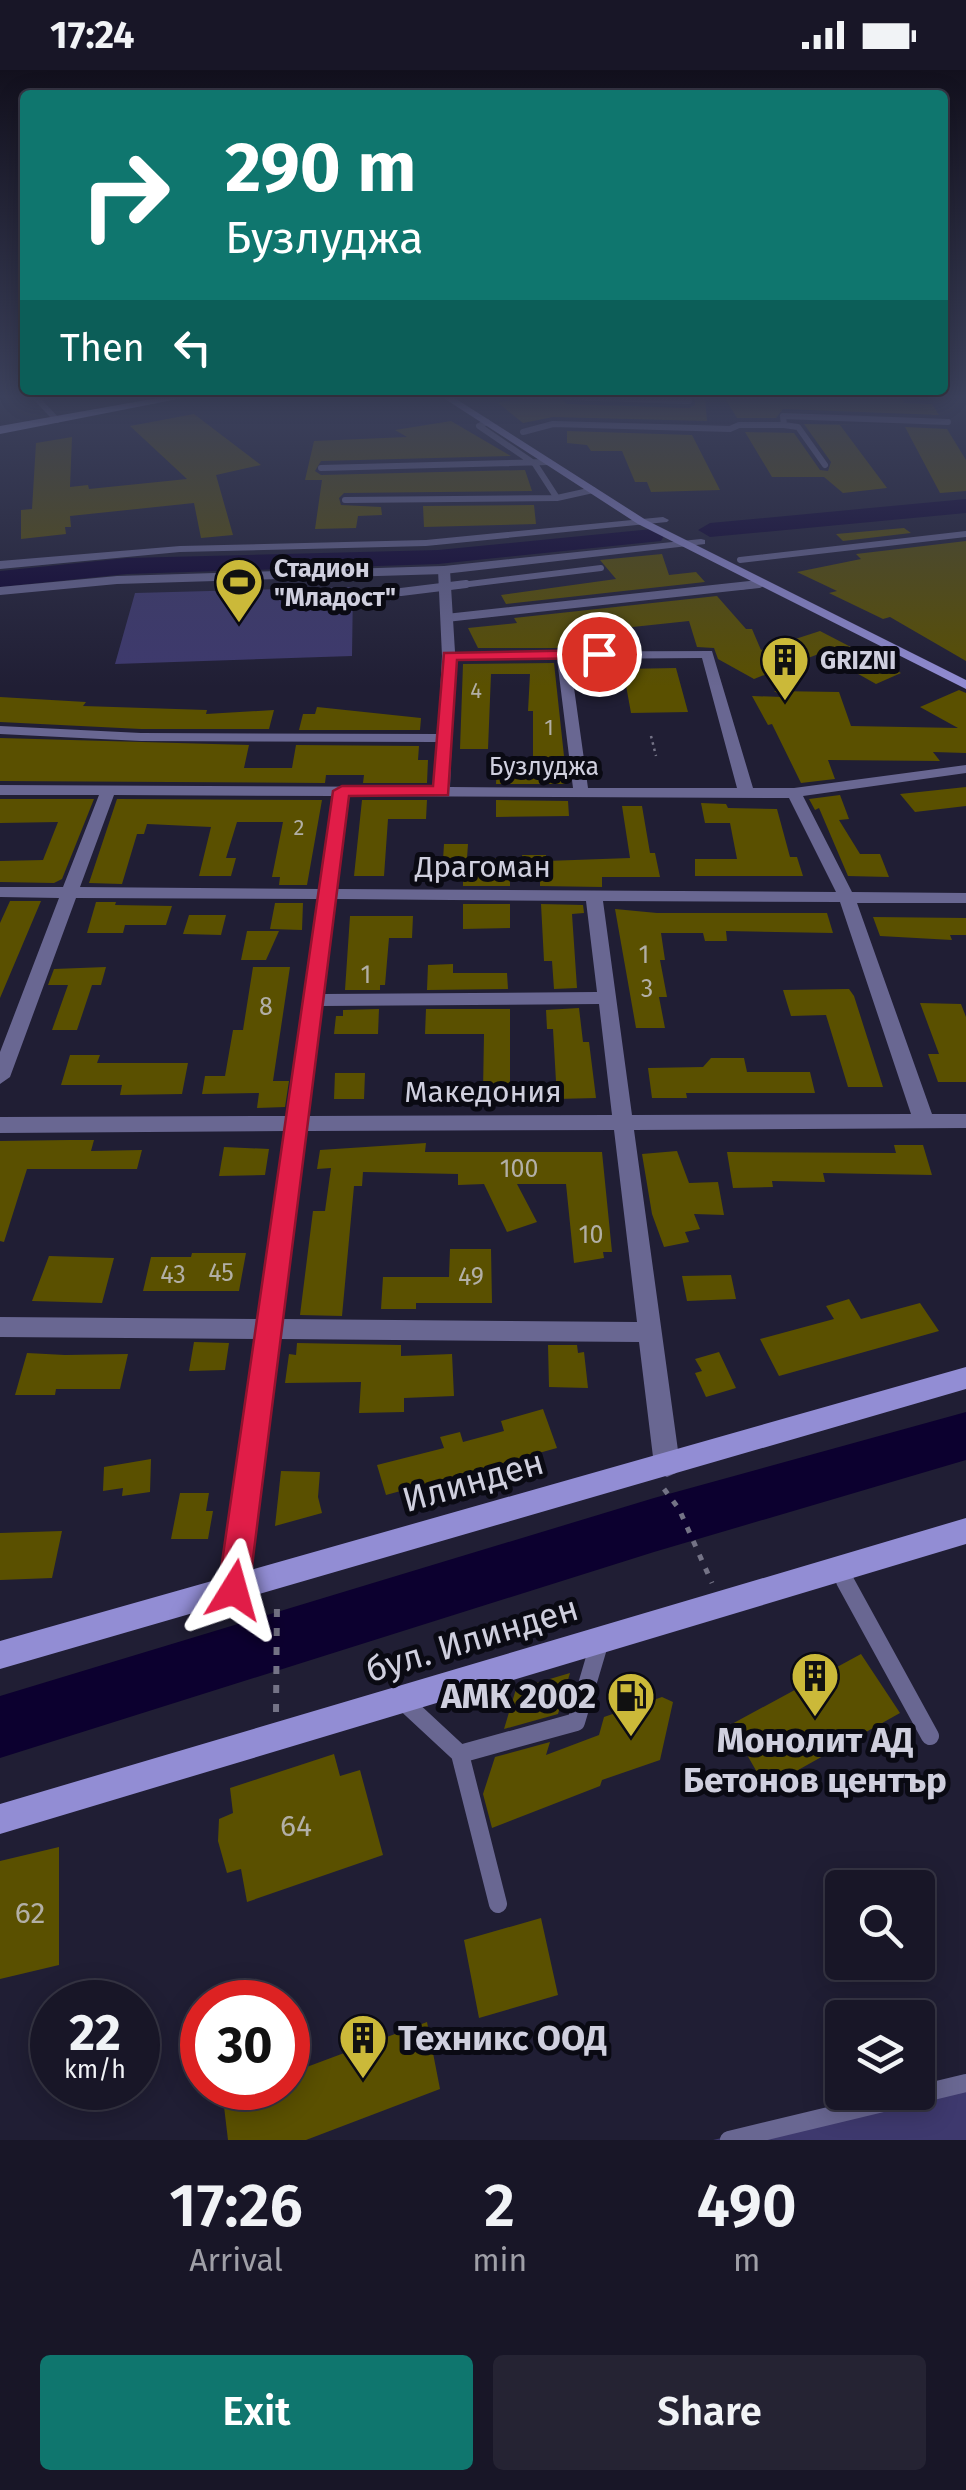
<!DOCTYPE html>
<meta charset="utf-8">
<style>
:root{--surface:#181627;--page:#252333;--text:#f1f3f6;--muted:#9f9fa7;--line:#363544;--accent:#0f766e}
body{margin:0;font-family:"Fira Sans",sans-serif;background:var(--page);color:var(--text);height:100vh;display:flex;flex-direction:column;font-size:38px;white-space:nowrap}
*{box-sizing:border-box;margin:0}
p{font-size:32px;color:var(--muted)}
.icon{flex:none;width:55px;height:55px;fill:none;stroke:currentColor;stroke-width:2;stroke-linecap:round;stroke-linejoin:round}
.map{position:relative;height:2070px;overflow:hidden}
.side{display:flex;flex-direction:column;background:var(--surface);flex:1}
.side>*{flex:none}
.banner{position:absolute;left:20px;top:20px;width:928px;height:305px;border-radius:10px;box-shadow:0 5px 25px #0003,0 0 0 2px var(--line);background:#0f766e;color:#fff;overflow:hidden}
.tools{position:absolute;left:825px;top:1800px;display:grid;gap:20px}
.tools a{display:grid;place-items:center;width:110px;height:110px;border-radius:10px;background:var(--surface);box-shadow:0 5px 25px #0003,0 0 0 2px var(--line);font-size:50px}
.speed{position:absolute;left:30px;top:1910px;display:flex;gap:20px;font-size:50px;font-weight:700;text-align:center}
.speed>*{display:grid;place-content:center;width:130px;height:130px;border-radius:50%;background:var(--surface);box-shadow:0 5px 25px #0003,0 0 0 2px var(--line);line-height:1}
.speed small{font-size:25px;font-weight:400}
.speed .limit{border:15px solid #d22;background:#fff;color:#111}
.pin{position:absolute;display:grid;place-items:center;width:85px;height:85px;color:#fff;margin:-42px;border:5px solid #fff;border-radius:50%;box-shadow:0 2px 10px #0007}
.me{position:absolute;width:110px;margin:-55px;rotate:8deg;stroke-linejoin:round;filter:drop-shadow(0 0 8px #0008)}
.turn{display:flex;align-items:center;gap:35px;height:210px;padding:0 40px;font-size:45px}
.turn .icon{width:130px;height:130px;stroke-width:2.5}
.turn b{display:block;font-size:70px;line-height:85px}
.then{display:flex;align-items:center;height:95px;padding:0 40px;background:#0003;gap:20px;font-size:38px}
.eta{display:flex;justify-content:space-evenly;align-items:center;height:170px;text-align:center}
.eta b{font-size:60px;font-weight:600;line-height:70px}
.action{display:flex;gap:20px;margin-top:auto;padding:20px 40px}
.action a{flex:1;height:115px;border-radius:10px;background:var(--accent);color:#fff;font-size:40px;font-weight:600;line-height:115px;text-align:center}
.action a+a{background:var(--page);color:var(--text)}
.status{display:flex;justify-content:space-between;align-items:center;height:70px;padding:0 50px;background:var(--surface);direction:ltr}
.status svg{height:28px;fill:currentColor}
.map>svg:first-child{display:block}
</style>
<div class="status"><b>17:24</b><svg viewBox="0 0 49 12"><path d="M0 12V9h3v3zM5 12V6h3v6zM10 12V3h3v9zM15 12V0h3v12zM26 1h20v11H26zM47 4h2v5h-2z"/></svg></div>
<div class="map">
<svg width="966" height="2070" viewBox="0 0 966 2070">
<rect width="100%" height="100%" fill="#201e34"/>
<path fill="#3e396e" d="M353,517L352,586L115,594L135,523Z
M966,2011V2070H713Z"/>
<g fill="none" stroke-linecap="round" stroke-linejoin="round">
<path fill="#0c002f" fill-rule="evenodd" d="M966,429V443L710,467L698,460L710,453Z
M652,459L661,461L664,466L661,471L438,494L127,504L0,517V501L127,488L438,480Z
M966,1342V1390L654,1482L0,1688V1626L654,1428Z"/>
</g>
<path fill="#5a5000" d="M525,327H560L567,334L689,338L695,335V327H705L707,351L553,347L523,353L498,333Z
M724,327H901L904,333L932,334L939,345L783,339L776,348H737Z
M194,344L261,395L216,405L233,465L201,468L194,433L70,446L71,457H65L66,464L21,469V440L32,439L36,373L72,367L70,417L88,415L89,419L187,409L130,356Z
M451,351L511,386L321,391L315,401L321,405L525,400L532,421L344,423L339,428L341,435L381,437L382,445L358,446L356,458L315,459L322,410H305L314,371L407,367L395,360Z
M804,354L853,355H840L887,418L843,423L824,407H772L745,362L794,363L820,400L828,401L831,392Z
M905,357L947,359L966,390V421L940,423Z
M567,361L692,365L720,420L651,422L647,412H635L622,381H591L587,375L567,373Z
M534,435L536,454L424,457L423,436Z
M904,458L911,463L843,471L836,464Z
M966,471V591L890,547L883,549L829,523L837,521L797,502L861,489L856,484Z
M662,484L669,505L696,502L705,512L506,534L501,525L616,509L600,490Z
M717,526L746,559H752L761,580L820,561L901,603L876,614L821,583L754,609L718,589L714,578L697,577L689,551L595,561L605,576L587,578H478L468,558L517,553L514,548Z
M554,593L567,714H496L497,693L533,694V641H528L530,604H491L488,679H460L463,594Z
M676,598L688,642L631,643L623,599Z
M959,620L966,623V683L933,682L940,691L828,690L835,709L801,713L772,654L768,655L752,626L783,627L774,621L839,622L851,656L958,658L920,637Z
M0,627L86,632L83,636L207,640L206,644L274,640L269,659H141L0,652Z
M317,637L421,648L420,660H299L303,644H315Z
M0,668L249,675L244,698H292L296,675L419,676L418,690H428L427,713H363L364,705H326L325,713L0,711Z
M966,717V736L915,742L900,724Z
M840,725L849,749L839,750L860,784H880L889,807L848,806L819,738L815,740L809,729Z
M0,729H94L62,809L54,813L0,812V791L43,790L58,752L0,753Z
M117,729L322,730L307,815H279L280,807H272L283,752H237L226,788H236L231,806H199L211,757L147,754L144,764H137L122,814L89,813Z
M362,730H427L426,749H388L384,806H354Z
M496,730L568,731L569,746L496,747Z
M701,733L726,734L728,738L777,739L790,787H797L803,806H695V789H737L730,753H705Z
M622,736H642L650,783H655L660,807H602V817L540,816V804H524L522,785H546V791L630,788Z
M444,774H468L467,788H510V816H463V806H442Z
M10,831H41L0,928V853Z
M96,832H116L115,835L172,836L166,855H125L123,863H87Z
M275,833H303L302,860L270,859Z
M463,834H510V858L463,859Z
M541,834L583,835L584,843L572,844L577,918L554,919L552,891H544Z
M615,839L657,843H827L833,863L726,861L727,871H705L703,863H661L665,890H660L667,927H659L665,958H636Z
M189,845H226L221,865L183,864Z
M350,846H413L412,868H389L385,915H380V920H345Z
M873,847L966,848V865H950L952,870L880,866Z
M247,861H279L266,890H241Z
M453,894V903H507L508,919L427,920L428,895Z
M106,897L101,915H92L77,960H52L68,915H48L54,899Z
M253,897H290L273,1011H289L285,1037L257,1038L259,1023L202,1024L205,1006H225L233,960H243Z
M849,919L854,926L883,1017H848L826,945L791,946L783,920Z
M920,933L961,934L966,947V1012H938L928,984H939Z
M579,938L583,972H589L596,1028L557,1029L553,959H547L546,940Z
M379,939L378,964H334L336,946H343V940Z
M426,939H510V1021L483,1022L484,964H425Z
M70,985H100L97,993H188L182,1024L120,1025L122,1015H61Z
M711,988H744L747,1002H810L815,1023H686L687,1028H652L648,998L703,997Z
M335,1003H365L364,1029H334Z
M69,1070H94L91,1081L142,1080L137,1099H27L4,1172L0,1171V1071Z
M426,1073L425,1082H602L612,1182H603L604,1188L574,1193L566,1114H517L537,1152L507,1162L484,1114L458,1115V1104L363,1102L362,1116H354L342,1246L300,1245L313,1141H325L331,1098L317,1099L320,1080Z
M894,1075H923L932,1105L823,1103L825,1112L772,1111L773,1117L733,1118L727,1082L896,1083Z
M224,1077L269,1079L265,1105L219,1106Z
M677,1081L689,1113L718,1112L724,1145L694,1144L700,1159L685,1162L689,1172L664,1177L652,1144L642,1084Z
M450,1179H491L492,1233H416V1239H381L383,1207H449Z
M192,1183H246L239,1221H143L151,1187H191Z
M49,1186L114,1188L102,1233L32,1231Z
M731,1205L736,1229L687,1231L682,1206Z
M849,1229L861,1249L920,1233L939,1261L779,1306L760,1269L834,1249L826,1236Z
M194,1272L229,1273L225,1300L189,1301Z
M297,1273L401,1275V1286L452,1284L454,1326L404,1328V1342L359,1343L361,1312L285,1313L289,1284L296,1285Z
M548,1275H577L578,1283L584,1282L588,1318L549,1317Z
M719,1282L736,1318L706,1327L695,1303L702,1301L695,1289Z
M27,1283L65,1285L128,1284L120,1319H56L55,1325H15Z
M543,1339L557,1378L386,1425L377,1395L444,1378L440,1367L460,1362L463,1372L504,1361L501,1351Z
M151,1389L150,1422L122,1426L123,1418L103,1421L104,1397Z
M281,1401L320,1402L318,1427L322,1443L275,1456Z
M180,1423H209L206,1441H213L208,1469H171Z
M62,1461L52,1508L0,1510V1463Z
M861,1584L900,1643L766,1718L730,1655Z
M570,1603L558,1644L504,1659L516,1619Z
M662,1627L673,1632L660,1690L602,1710L600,1716L492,1758L483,1724L495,1687L550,1672L546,1685L599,1665L604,1647Z
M334,1684L340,1706L360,1700L383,1785L247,1832L241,1799L227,1803L218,1771L219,1749L233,1743L230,1718Z
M59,1777V1895L0,1909V1791Z
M541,1848L558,1925L479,1948L464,1870Z
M427,1952L440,2019L306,2070H228L223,2028L252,2018H288V2004Z"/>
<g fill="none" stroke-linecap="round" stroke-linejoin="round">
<path stroke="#747386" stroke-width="2.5" stroke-dasharray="2.5 4" stroke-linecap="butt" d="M651,666L656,686"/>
<path stroke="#747386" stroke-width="5" stroke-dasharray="6 9" stroke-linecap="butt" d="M664,1419L679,1439L712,1513"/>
<path stroke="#747386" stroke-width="6" stroke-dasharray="8 11" stroke-linecap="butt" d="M276,1642L277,1531"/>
<path stroke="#696792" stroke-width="6" d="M35,327L57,350
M567,327L689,331L688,327
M487,352L479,356L535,394L557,428L593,420
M784,355L798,357L825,395
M523,362L553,354L730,359L739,355H784L783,346L948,352
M321,398L549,392
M345,430L557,428
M740,490L966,464
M445,517L601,498
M738,517L761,514"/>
<path stroke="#696792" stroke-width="8" d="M401,522L466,514
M446,548L759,514"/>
<path stroke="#696792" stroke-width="14" d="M838,1499L846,1513"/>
<path stroke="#696792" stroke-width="18" d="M845,1511L930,1666
M404,1632L460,1684L576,1652L600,1571
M460,1684L498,1834
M729,2070L966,2013"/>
<path fill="#696792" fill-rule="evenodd" d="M444,496L450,500L455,582L712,581L753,718H794L966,695V703L803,726L852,822L966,823V833H857L932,1044H966V1058L634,1060L680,1395L676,1403L667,1407L658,1403L654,1395L639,1272L280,1269L248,1520L244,1530L234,1534L224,1530L220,1520L256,1269L0,1267V1247L259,1249L286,1061L0,1063V1047L288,1046L319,829L76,828L10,1007L0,1014V982L59,828L0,827V817H63L99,725H0V715L435,717L437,672L141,671L0,664V656L141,663L438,664L442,586L438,500ZM702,588L737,718H588L570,589ZM557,589L573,718L450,717L455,590ZM114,725L334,726L320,819L80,817ZM349,726L789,728L836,822L337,819ZM336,829L586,831L597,922L324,924ZM603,831L840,832L911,1044L632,1045ZM599,934L612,1045L308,1046L322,936ZM614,1060L637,1252L282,1249L306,1061Z"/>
<path fill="#696792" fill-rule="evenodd" d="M663,447L669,450L667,452L426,476L180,482L0,499V491L180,476L426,470Z
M701,469L705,470V474L444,504L117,514L0,525V517L117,506L444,496Z"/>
<path fill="#928dd4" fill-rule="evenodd" d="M442,327H453L646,450L966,610V619L638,454Z
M966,1297V1319L0,1599V1571Z
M966,1448V1474L0,1764V1734Z"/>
<path fill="#b2aff7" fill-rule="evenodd" d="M163,327H188L0,364V356Z"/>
</g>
<linearGradient id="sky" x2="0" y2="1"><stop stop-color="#12101d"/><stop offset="0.53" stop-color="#3c415c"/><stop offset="1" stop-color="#3c415c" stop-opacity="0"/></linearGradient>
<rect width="966" height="617" fill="url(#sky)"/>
<path fill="#e11d48" stroke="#92132f" stroke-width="2.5" d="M599,580L604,581V588L457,590L448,725L349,726L249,1520L245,1531L234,1535L223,1531L218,1520L333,721L342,716H433L444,583Z"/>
<defs>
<g id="stadium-pin" transform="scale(2.5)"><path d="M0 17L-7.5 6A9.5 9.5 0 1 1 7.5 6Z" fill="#cbb939" stroke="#0a0a13"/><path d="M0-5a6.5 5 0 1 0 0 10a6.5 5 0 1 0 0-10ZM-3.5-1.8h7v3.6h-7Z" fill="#111"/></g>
<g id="building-pin" transform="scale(2.5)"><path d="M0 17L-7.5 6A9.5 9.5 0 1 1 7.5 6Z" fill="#cbb939" stroke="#0a0a13"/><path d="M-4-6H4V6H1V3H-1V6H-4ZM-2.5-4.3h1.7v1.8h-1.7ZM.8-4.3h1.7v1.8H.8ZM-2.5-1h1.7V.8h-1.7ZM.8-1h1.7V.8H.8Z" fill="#111"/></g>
<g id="fuel-pin" transform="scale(2.5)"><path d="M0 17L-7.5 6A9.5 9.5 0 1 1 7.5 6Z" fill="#cbb939" stroke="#0a0a13"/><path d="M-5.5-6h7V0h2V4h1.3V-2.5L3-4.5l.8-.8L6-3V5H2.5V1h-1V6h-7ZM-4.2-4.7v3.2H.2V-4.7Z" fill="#111"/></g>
</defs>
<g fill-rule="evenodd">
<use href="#stadium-pin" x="239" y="512"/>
<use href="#building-pin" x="785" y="590"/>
<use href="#building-pin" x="815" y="1606"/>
<use href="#fuel-pin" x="631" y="1626"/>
<use href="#building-pin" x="363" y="1968"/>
</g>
<g text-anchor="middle" stroke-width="10" stroke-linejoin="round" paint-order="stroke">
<g font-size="22" fill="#b2afa6">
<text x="476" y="628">4</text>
<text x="549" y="665">1</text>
<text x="299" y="765">2</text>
</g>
<g font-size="25" font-weight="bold" fill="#cfcfde" stroke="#0a0a13" text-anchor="start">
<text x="274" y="507">Стадион<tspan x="274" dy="29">"Младост"</tspan></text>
<text x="820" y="599">GRIZNI</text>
</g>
<g font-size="25" fill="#cfcfde" stroke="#0a0a13">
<text x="544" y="705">Бузлуджа</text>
</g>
<g font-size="25" fill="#b2afa6">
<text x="644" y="893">1</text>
<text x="366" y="913">1</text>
<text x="647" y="927">3</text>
<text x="266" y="945">8</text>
<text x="519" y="1107">100</text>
<text x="591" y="1173">10</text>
<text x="221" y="1211">45</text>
<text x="173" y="1213">43</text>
<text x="471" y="1215">49</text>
</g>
<g font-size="30" fill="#cfcfde" stroke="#0a0a13">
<text x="483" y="807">Драгоман</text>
<text x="483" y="1032">Македония</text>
</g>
<g font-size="30" fill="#b2afa6">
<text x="296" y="1766">64</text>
<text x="30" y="1853">62</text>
</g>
<g font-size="35" fill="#cfcfde" stroke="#0a0a13">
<text transform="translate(473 1411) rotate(-16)" y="12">Илинден</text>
<text transform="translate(472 1569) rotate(-17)" y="12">бул. Илинден</text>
</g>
<g font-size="35" font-weight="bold" fill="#cfcfde" stroke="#0a0a13" text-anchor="end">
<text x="596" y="1638">АМК 2002</text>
<text x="815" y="1682" text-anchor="middle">Монолит АД<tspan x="815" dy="40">Бетонов център</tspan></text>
<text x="398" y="1980" text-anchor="start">Техникс ООД</text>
</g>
</g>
</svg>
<div class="tools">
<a><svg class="icon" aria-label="search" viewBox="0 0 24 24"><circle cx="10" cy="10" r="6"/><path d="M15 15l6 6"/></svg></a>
<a><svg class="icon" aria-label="layers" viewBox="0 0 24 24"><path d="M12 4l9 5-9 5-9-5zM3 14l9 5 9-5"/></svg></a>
</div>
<div class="speed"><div>22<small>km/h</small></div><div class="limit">30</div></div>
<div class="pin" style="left:599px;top:584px;background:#d93025"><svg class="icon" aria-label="arrive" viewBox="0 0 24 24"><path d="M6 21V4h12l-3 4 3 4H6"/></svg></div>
<svg class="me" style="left:234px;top:1520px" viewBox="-20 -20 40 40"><path d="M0-17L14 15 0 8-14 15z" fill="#e11d48" stroke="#fff" stroke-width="4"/></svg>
<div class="banner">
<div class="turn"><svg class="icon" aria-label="right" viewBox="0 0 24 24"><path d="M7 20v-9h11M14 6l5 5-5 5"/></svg><div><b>290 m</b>Бузлуджа</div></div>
<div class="then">Then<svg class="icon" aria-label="left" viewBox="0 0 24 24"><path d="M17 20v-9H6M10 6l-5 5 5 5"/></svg></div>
</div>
</div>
<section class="side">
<div class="eta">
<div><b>17:26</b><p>Arrival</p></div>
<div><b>2</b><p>min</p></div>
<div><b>490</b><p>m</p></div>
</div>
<div class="action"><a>Exit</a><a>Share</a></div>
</section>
